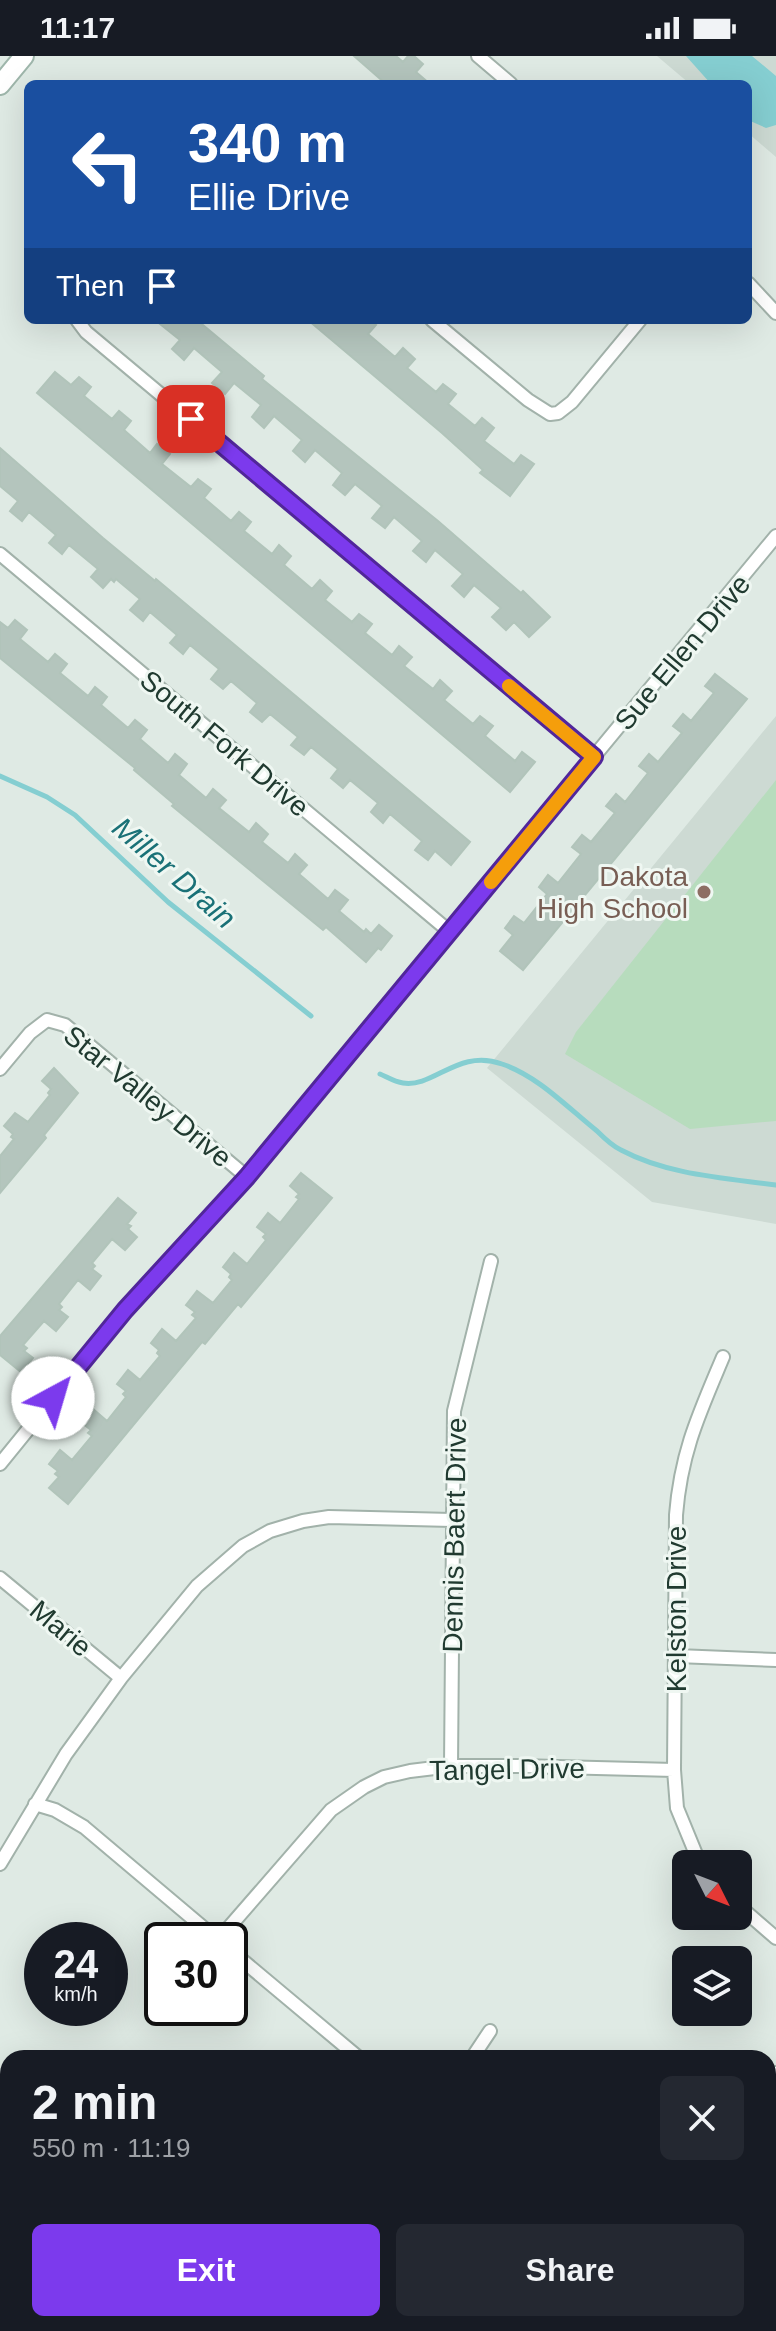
<!DOCTYPE html>
<meta charset="utf-8">
<style>
:root{--surface:#171b24;--page:#242831;--text:#f1f3f6;--muted:#9ea1a6;--accent:#7c3aed}
body{margin:0;font-family:Arial,sans-serif;background:var(--page);color:var(--text);height:100vh;display:flex;flex-direction:column;font-size:30px;white-space:nowrap}
*{box-sizing:border-box;margin:0}
p{font-size:26px;color:var(--muted)}
.icon{flex:none;width:44px;height:44px;fill:none;stroke:currentColor;stroke-width:2;stroke-linecap:round;stroke-linejoin:round}
.map{position:relative;flex:1;overflow:hidden}
.drawer{position:absolute;left:0px;top:1994px;width:776px;height:282px;display:flex;flex-direction:column;background:var(--surface);border-radius:24px 24px 0 0;box-shadow:0 8px 32px #0002}
.drawer>*{flex:none}
.hud{position:absolute;left:24px;top:24px;width:728px;height:244px;border-radius:12px;box-shadow:0 8px 32px #0002;background:#1a4fa0;color:#fff;overflow:hidden}
.needle{width:52px;rotate:132deg}
.controls{position:absolute;left:672px;top:1794px;display:grid;gap:16px}
.controls a{display:grid;place-items:center;width:80px;height:80px;border-radius:12px;background:var(--surface);box-shadow:0 8px 32px #0002;font-size:40px}
.speed{position:absolute;left:24px;top:1866px;display:flex;gap:16px;font-size:40px;font-weight:700;text-align:center}
.speed>*{display:grid;place-content:center;width:104px;height:104px;border-radius:50%;background:var(--surface);box-shadow:0 8px 32px #0002;line-height:1}
.speed small{font-size:20px;font-weight:400}
.speed .limit{border:4px solid #111;border-radius:12px;background:#fff;color:#111}
.pin{position:absolute;display:grid;place-items:center;width:68px;height:68px;color:#fff;margin:-34px;border-radius:16px;box-shadow:0 4px 12px #0006}
.me{position:absolute;width:88px;margin:-44px;rotate:39deg;stroke-linejoin:round;filter:drop-shadow(0 0 6px #0008)}
.turn{display:flex;align-items:center;gap:28px;height:168px;padding:0 32px;font-size:36px}
.turn .icon{width:104px;height:104px;stroke-width:2.5}
.turn b{display:block;font-size:56px;line-height:68px}
.then{display:flex;align-items:center;height:76px;padding:0 32px;background:#0003;gap:16px;font-size:30px}
.round{display:grid;place-items:center;flex:none;width:84px;height:84px;border-radius:12px;background:var(--page)}
.overview{display:flex;align-items:center;justify-content:space-between;height:136px;padding:0 32px}
h1{font-size:48px;font-weight:700;line-height:60px}
.cta{display:flex;gap:16px;margin-top:auto;padding:16px 32px}
.cta a{flex:1;height:92px;border-radius:12px;background:var(--accent);color:#fff;font-size:32px;font-weight:700;line-height:92px;text-align:center}
.cta a+a{background:var(--page);color:var(--text)}
.status{display:flex;justify-content:space-between;align-items:center;height:56px;padding:0 40px;background:var(--surface);direction:ltr}
.status svg{height:22px;fill:currentColor}
.map>svg:first-child{display:block}
</style>
<div class="status"><b>11:17</b><svg viewBox="0 0 49 12"><path d="M0 12V9h3v3zM5 12V6h3v6zM10 12V3h3v9zM15 12V0h3v12zM26 1h20v11H26zM47 4h2v5h-2z"/></svg></div>
<div class="map">
<svg width="776" height="2275" viewBox="0 0 776 2275">
<rect width="100%" height="100%" fill="#dfeae4"/>
<path fill="#cddad3" d="M657,0H776V101L748,77V28H690Z
M776,660V1168L652,1146L487,1012Z"/>
<path fill="#b7dcbd" d="M776,724V1065L690,1073L565,998L576,976Z"/>
<path fill="#85ced1" d="M686,0H752L776,20V69L766,72L748,64V28H711Z"/>
<g fill="none" stroke-linecap="round" stroke-linejoin="round">
<path stroke="#85ced1" stroke-width="5" d="M0,720L47,741L75,759L168,846L311,960
M380,1018C387,1021 395,1026 403,1027C434,1032 458,992 502,1008C538,1020 568,1052 597,1075C604,1082 612,1090 621,1094C668,1119 725,1122 776,1129"/>
</g>
<path fill="#b4c5bd" stroke="#b1c4ba" stroke-width="2" d="M354,0H396L403,6L408,0H414L423,8L416,16L430,28H386Z
M155,264H197L264,320L262,323L438,465L521,537L523,535L550,561L529,581L514,566L506,574L492,561L501,552L474,529L464,541L452,530L463,518L435,494L426,506L413,495L422,485L394,461L385,472L372,462L382,450L355,428L345,439L333,429L342,417L315,394L305,406L293,395L302,384L274,360L264,372L252,361L261,349L234,327L225,338L212,327L222,316L194,292L184,304L172,293L180,284Z
M308,264H369L376,269L368,278L395,301L403,292L415,303L407,312L436,336L443,328L456,338L448,348L475,370L482,362L494,372L484,385L514,408L521,399L534,408L510,440L480,417L483,414L442,377Z
M55,316L71,329L79,321L91,331L84,340L112,363L119,355L131,365L124,374L150,397L157,388L170,398L162,408L191,431L198,423L211,433L204,442L231,465L239,456L251,466L244,475L272,498L279,489L291,500L284,509L312,533L320,524L332,535L325,544L352,566L359,558L372,568L365,577L392,599L399,590L412,601L404,610L433,633L440,624L452,635L444,644L473,668L480,660L493,670L485,680L515,705L522,696L535,706L510,736L37,337Z
M0,392L103,482L155,525L156,523L470,786L451,809L435,795L428,804L415,794L422,785L390,758L383,767L371,756L378,747L350,724L343,732L331,722L338,713L311,691L304,699L291,689L298,681L270,658L262,666L250,656L257,647L231,625L223,633L211,623L219,613L190,589L183,598L170,587L177,579L150,556L143,565L130,554L140,543L116,523L114,526L111,523L103,532L91,521L98,513L69,489L62,498L49,487L56,479L29,456L22,465L10,455L18,445L0,430Z
M15,564L27,574L20,583L48,606L55,598L67,608L60,617L88,640L95,631L107,641L101,649L128,672L135,664L147,674L140,683L168,707L175,698L187,708L179,719L206,742L213,733L226,744L219,752L249,776L256,767L268,778L262,786L288,807L295,798L307,809L299,818L328,843L335,834L348,844L339,855L364,876L366,873L371,878L379,869L392,880L381,894L378,892L366,906L326,871L323,874L172,750L174,748L134,714L135,712L0,602V566L8,572Z
M715,618L747,643L523,914L500,895L513,879L505,872L514,860L524,867L547,838L539,831L548,819L558,827L581,798L572,791L582,779L591,786L615,757L606,750L616,738L625,746L648,717L639,710L649,698L658,706L682,677L673,670L683,658L691,665L714,637L705,630Z
M54,1012L78,1037L44,1079L46,1082L0,1137V1100L14,1083L11,1081L13,1078L4,1070L15,1057L28,1066L50,1039L48,1037L51,1033L42,1025Z
M301,1117L332,1142L241,1251L238,1248L205,1288L202,1286L68,1448L49,1432L59,1421L55,1418L58,1415L49,1408L60,1394L72,1404L92,1380L88,1377L91,1374L82,1367L93,1353L107,1365L126,1341L123,1338L126,1335L117,1328L128,1314L140,1324L160,1300L157,1297L159,1294L151,1287L162,1273L176,1285L196,1262L192,1259L195,1256L186,1249L197,1235L213,1247L232,1224L229,1221L231,1218L223,1211L234,1197L247,1208L266,1184L263,1181L266,1178L257,1171L268,1157L280,1167L299,1143L296,1141L299,1138L290,1130Z
M118,1142L136,1157L127,1168L131,1170L128,1173L137,1181L125,1194L112,1183L92,1207L95,1210L92,1213L101,1220L90,1234L78,1224L59,1248L62,1251L59,1254L68,1261L56,1275L44,1265L23,1289L27,1292L24,1295L33,1302L21,1316L0,1299V1280Z"/>
<g fill="none" stroke-linecap="round" stroke-linejoin="round">
<g stroke="#a2b2aa" stroke-width="16">
<path id="street" d="M478,0L511,28
M748,227L776,257
M77,264L86,276L594,701
M432,264L528,344L550,358L558,357L572,346L640,264
M0,498L450,876
M0,1013L30,977L47,964L65,969L247,1121
M0,1408L125,1254L247,1121L776,480
M0,1522L121,1622
M677,1600L776,1604
M451,1710L454,1355L491,1205
M35,1748L55,1754L84,1771L218,1884
M0,1808L66,1698L121,1622L197,1530L243,1490L270,1475L303,1465L329,1461L452,1464
M700,1808L677,1752L674,1714L676,1459C681,1396 699,1358 723,1301
M738,1849L776,1882
M218,1884L331,1754L364,1731L384,1721L410,1715L451,1710H519L674,1714
M230,1894L359,2002
M472,2002L490,1975
M768,2027L776,2017
M768,2157L776,2163
M562,2275L567,2268"/>
</g>
<g stroke="#9eb6ab" stroke-width="22">
<path id="secondary" d="M0,29L24,0
M0,2067L8,2073
M237,2268L245,2275"/>
</g>
<use href="#street" stroke="#fff" stroke-width="12"/>
<use href="#secondary" stroke="#fff" stroke-width="18"/>
</g>
<g fill="none" stroke-linecap="round" stroke-linejoin="round">
<g stroke="#51269a" stroke-width="20">
<path id="route" d="M53,1342L125,1254L247,1121L594,701L191,363"/>
</g>
<use href="#route" stroke="#7c3aed" stroke-width="14"/>
<path stroke="#f59e0b" stroke-width="14" d="M491,826L594,701L509,630"/>
</g>
<circle fill="#8d6e63" stroke="#eff7f2" stroke-width="3" cx="704" cy="836" r="8"/>
<g text-anchor="middle" stroke-width="6" stroke-linejoin="round" paint-order="stroke">
<g font-size="28" fill="#203a30" stroke="#eff7f2">
<text transform="translate(682 596) rotate(-50)" y="10">Sue Ellen Drive</text>
<text transform="translate(225 687) rotate(40)" y="10">South Fork Drive</text>
<text transform="translate(148 1040) rotate(39)" y="10">Star Valley Drive</text>
<text transform="translate(454 1479) rotate(-89)" y="10">Dennis Baert Drive</text>
<text transform="translate(676 1553) rotate(-90)" y="10">Kelston Drive</text>
<text transform="translate(61 1572) rotate(40)" y="10">Marie</text>
<text transform="translate(507 1713) rotate(-1)" y="10">Tangel Drive</text>
</g>
<g font-size="28" fill="#785e54" stroke="#eff7f2" text-anchor="end">
<text x="688" y="830">Dakota<tspan x="688" dy="32">High School</tspan></text>
</g>
<g font-size="30" font-style="italic" fill="#1a7177" stroke="#eff7f2">
<text transform="translate(174 817) rotate(41)" y="10">Miller Drain</text>
</g>
</g>
</svg>
<div class="controls">
<a><svg class="needle" viewBox="-14 -14 28 28"><path d="M0-13l5 13h-10z" fill="#e53935"/><path d="M0 13l5-13h-10z" fill="#9ea1a6"/></svg></a>
<a><svg class="icon" aria-label="layers" viewBox="0 0 24 24"><path d="M12 4l9 5-9 5-9-5zM3 14l9 5 9-5"/></svg></a>
</div>
<div class="speed"><div>24<small>km/h</small></div><div class="limit">30</div></div>
<div class="pin" style="left:191px;top:363px;background:#d93025"><svg class="icon" aria-label="arrive" viewBox="0 0 24 24"><path d="M6 21V4h12l-3 4 3 4H6"/></svg></div>
<svg class="me" style="left:53px;top:1342px" viewBox="-20 -20 40 40"><circle r="19" fill="#fff"/><path d="M0-13L10 11 0 6-10 11z" fill="#7c3aed"/></svg>
<div class="hud">
<div class="turn"><svg class="icon" aria-label="left" viewBox="0 0 24 24"><path d="M17 20v-9H6M10 6l-5 5 5 5"/></svg><div><b>340 m</b>Ellie Drive</div></div>
<div class="then">Then<svg class="icon" aria-label="arrive" viewBox="0 0 24 24"><path d="M6 21V4h12l-3 4 3 4H6"/></svg></div>
</div>
<section class="drawer">
<div class="overview"><div><h1>2 min</h1><p>550 m · 11:19</p></div><a class="round"><svg class="icon" aria-label="close" viewBox="0 0 24 24"><path d="M6 6l12 12M18 6L6 18"/></svg></a></div>
<div class="cta"><a>Exit</a><a>Share</a></div>
</section>
</div>
